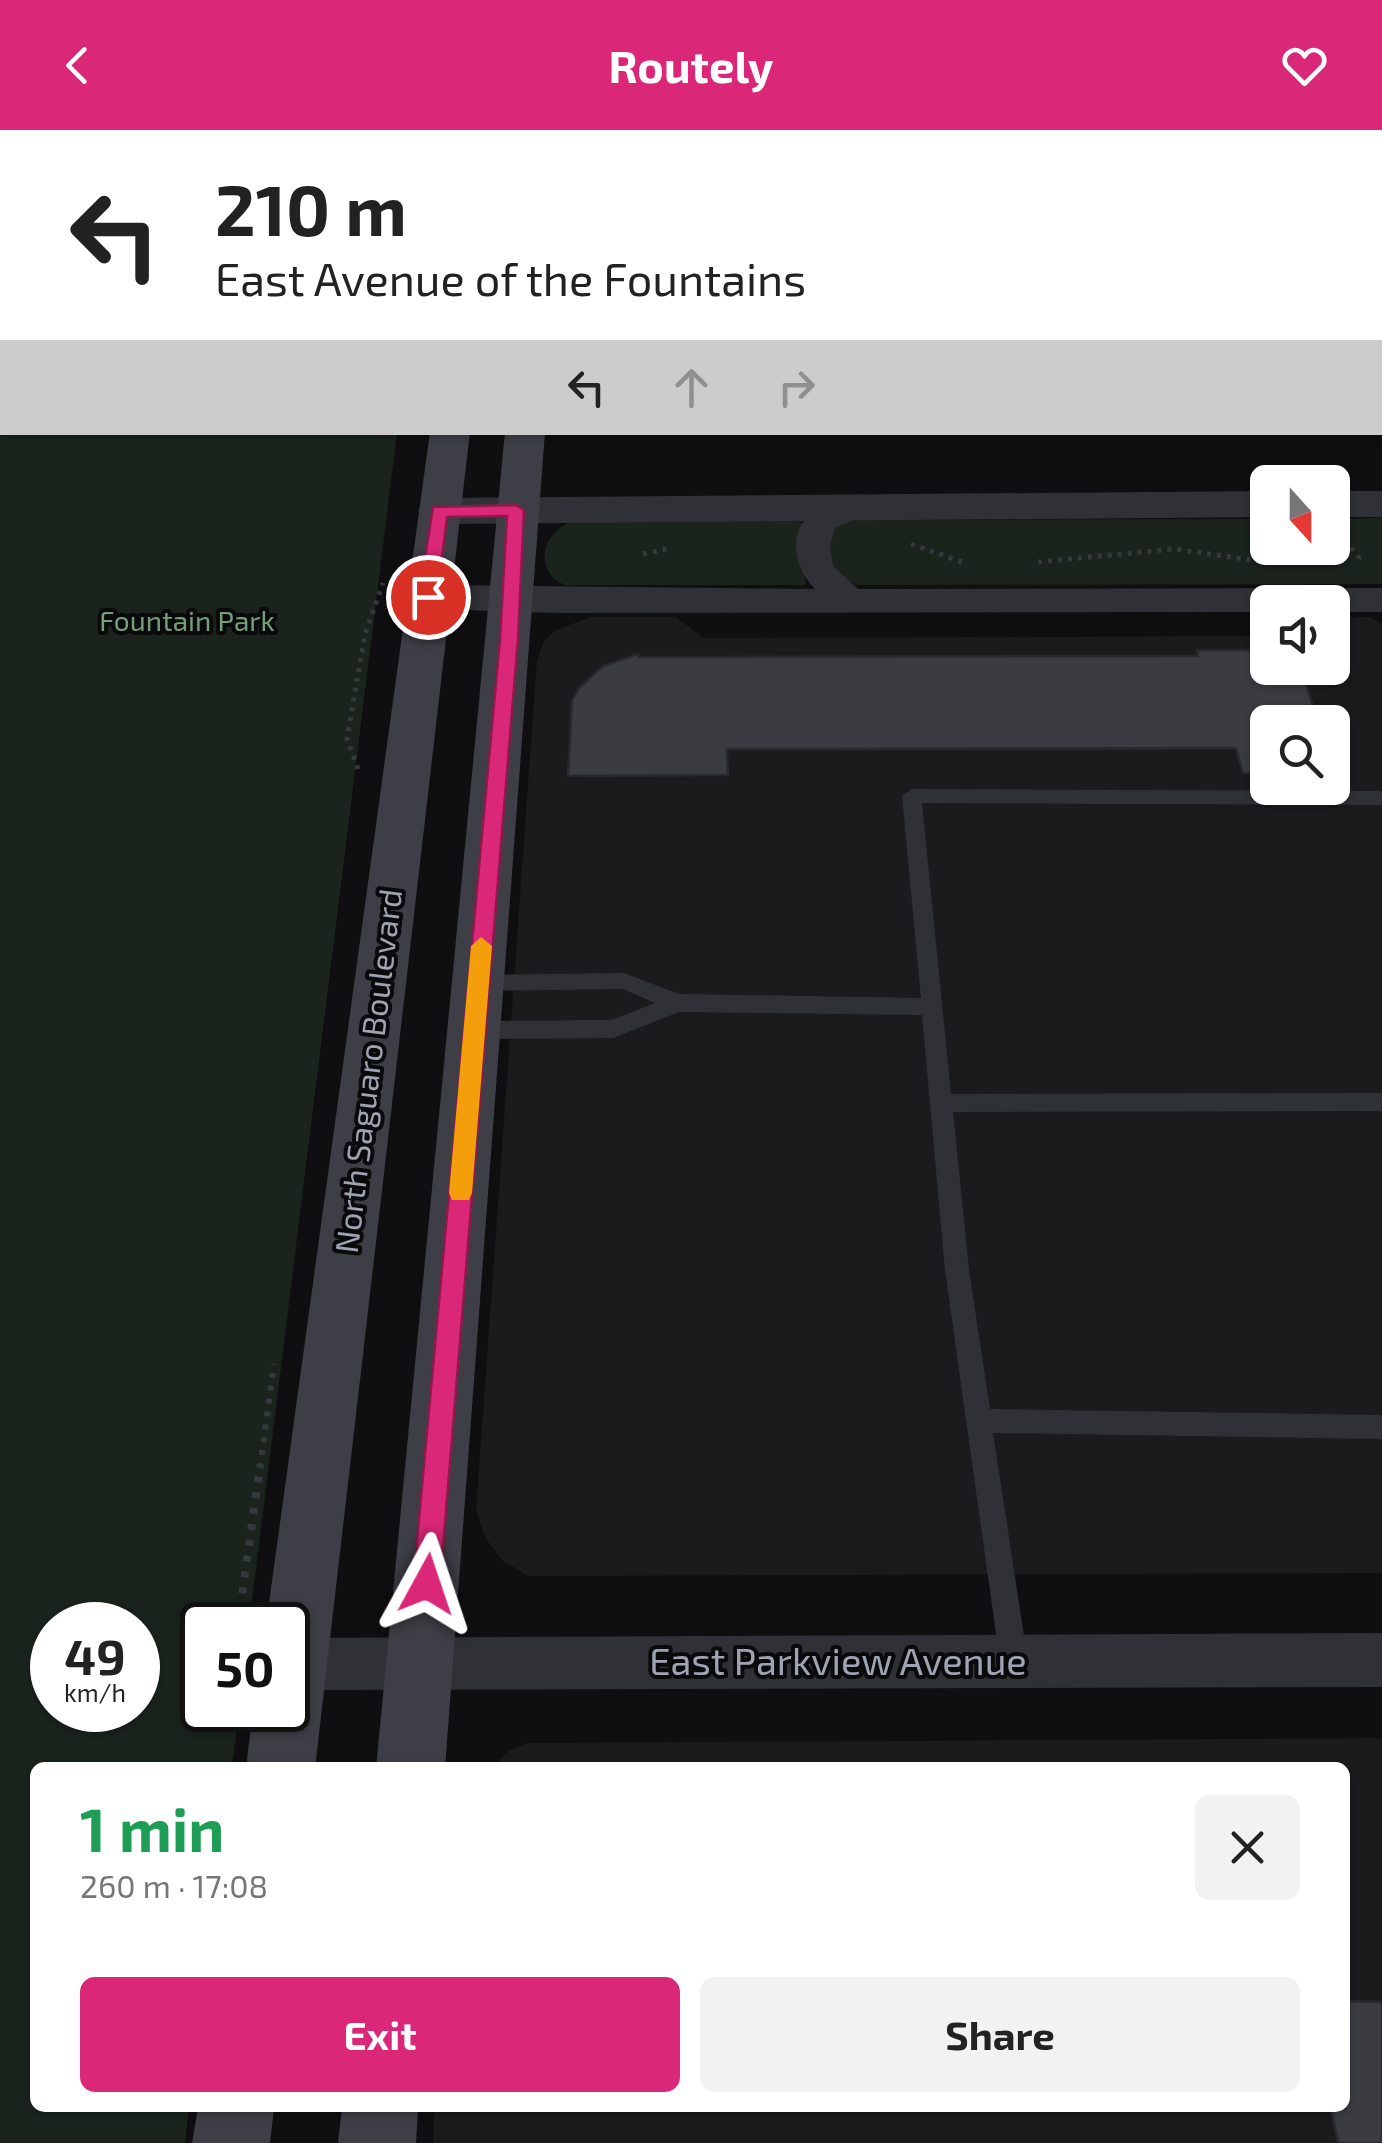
<!DOCTYPE html>
<meta charset="utf-8">
<style>
:root{--surface:#fff;--page:#f2f2f2;--text:#222;--muted:#767676;--accent:#db2777}
body{margin:0;font-family:"Exo 2",sans-serif;background:var(--page);color:var(--text);height:100vh;display:flex;flex-direction:column;font-size:38px;white-space:nowrap}
*{box-sizing:border-box;margin:0}
p{font-size:32px;color:var(--muted)}
.icon{flex:none;width:55px;height:55px;fill:none;stroke:currentColor;stroke-width:2;stroke-linecap:round;stroke-linejoin:round}
.map{position:relative;flex:1;overflow:hidden}
.side{position:absolute;left:30px;top:1632px;width:1320px;height:350px;display:flex;flex-direction:column;background:var(--surface);border-radius:15px;box-shadow:0 2px 8px #0004}
.side>*{flex:none}
.banner{position:absolute;left:0px;top:0px;width:1382px;height:305px;box-shadow:0 2px 8px #0004;background:#fff;color:var(--text);overflow:hidden}
.needle{width:65px;rotate:159deg}
.controls{position:absolute;left:1250px;top:335px;display:grid;gap:20px}
.controls a{display:grid;place-items:center;width:100px;height:100px;border-radius:15px;background:var(--surface);box-shadow:0 2px 8px #0004;font-size:50px}
.speed{position:absolute;left:30px;top:1472px;display:flex;gap:20px;font-size:50px;font-weight:700;text-align:center}
.speed>*{display:grid;place-content:center;width:130px;height:130px;border-radius:50%;background:var(--surface);box-shadow:0 2px 8px #0004;line-height:1}
.speed small{font-size:25px;font-weight:400}
.speed .limit{border:5px solid #111;border-radius:15px;background:#fff;color:#111}
.pin{position:absolute;display:grid;place-items:center;width:85px;height:85px;color:#fff;margin:-42px;border:5px solid #fff;border-radius:50%;box-shadow:0 2px 10px #0007}
.me{position:absolute;width:110px;margin:-55px;rotate:5deg;stroke-linejoin:round;filter:drop-shadow(0 0 8px #0008)}
.turn{display:flex;align-items:center;gap:35px;height:210px;padding:0 50px;font-size:45px}
.turn .icon{width:130px;height:130px;stroke-width:2.5}
.turn b{display:block;font-size:70px;line-height:85px}
.lanes{display:flex;align-items:center;height:95px;padding:0 50px;background:#0003;justify-content:center;gap:50px;direction:ltr}
.lanes .off{opacity:.35}
.round{display:grid;place-items:center;flex:none;width:105px;height:105px;border-radius:15px;background:var(--page)}
.overview{display:flex;align-items:center;justify-content:space-between;height:170px;padding:0 50px}
h1{font-size:60px;font-weight:700;line-height:75px;color:#1e9e55}
.primary-button{display:flex;gap:20px;margin-top:auto;padding:20px 50px}
.primary-button a{flex:1;height:115px;border-radius:15px;background:var(--accent);color:#fff;font-size:40px;font-weight:700;line-height:115px;text-align:center}
.primary-button a+a{background:var(--page);color:var(--text)}
header{display:flex;justify-content:space-between;align-items:center;height:130px;padding:0 50px;background:var(--accent);color:#fff;font-size:45px;font-weight:700}
.map>svg:first-child{display:block}
</style>
<header><svg class="icon" aria-label="back" viewBox="0 0 24 24"><path d="M15 5l-7 7 7 7"/></svg>Routely<svg class="icon" aria-label="heart" viewBox="0 0 24 24"><path d="M12 20l-8-8c-3-5 5-10 8-4 3-6 11-1 8 4z"/></svg></header>
<div class="map">
<svg width="1382" height="2013" viewBox="0 0 1382 2013">
<rect width="100%" height="100%" fill="#0f0f11"/>
<path fill="#1b1b1e" fill-rule="evenodd" d="M591,487H676L704,508L1267,506L1268,538H1332L1333,488L1370,487L1382,495V1443L528,1446L502,1430L486,1409L476,1381L537,530L544,511L556,500ZM1268,592H1332V658H1268Z
M1382,1608V2013H433L435,1978H1345V1638L491,1637L509,1621L528,1613Z"/>
<path fill="#1b231d" fill-rule="evenodd" d="M0,0L212,2H2V302L397,303L249,1495H202V1580H239L232,1637L35,1638V1978H189L185,2013H0ZM52,1495H138V1580H52Z
M1382,388V454L856,455L829,438V400L853,390L1267,389L1268,418H1332L1333,389Z
M574,391H801L806,455H565C532,442 542,400 574,391Z"/>
<path fill="#3b3c41" stroke="#29292d" stroke-width="2.5" d="M1197,520H1268V538H1301L1318,592H1268V643H1243L1236,618L727,619L728,645L568,646L572,571L579,558L603,536L638,524L639,527L1198,526Z
M1345,1871L1382,1872V2013H1338L1331,1978H1345Z"/>
<g fill="none" stroke-linecap="round" stroke-linejoin="round">
<path stroke="#36383d" stroke-width="5" stroke-dasharray="4 6" stroke-linecap="butt" d="M1345,410L1359,428L1357,435
M911,414L965,433
M643,424L671,418
M1038,432L1174,419L1252,430L1331,418
M358,639L347,609L365,504L383,453"/>
<path stroke="#36383d" stroke-width="6" stroke-dasharray="5 8" stroke-linecap="butt" d="M260,1338L274,1234"/>
<path stroke="#36383d" stroke-width="8" stroke-dasharray="6 10" stroke-linecap="butt" d="M238,1495L260,1335"/>
<path fill="#303136" fill-rule="evenodd" d="M912,659L1382,661V675L922,673L951,964L1382,963V981L953,982L969,1140L990,1279L1382,1285V1309L993,1303L1028,1532L1024,1542L1014,1546L1004,1542L1000,1532L945,1140L922,885L679,882L613,908L475,909L467,906L464,900L467,894L475,891L612,890L655,873L623,859L478,861L467,853L478,845L624,843L679,864L921,868L902,666Z"/>
<path fill="#303136" fill-rule="evenodd" d="M858,364L870,367L875,375L870,383L835,398L830,416L833,436L858,459L1382,458V482H1332V472H1268V482L558,483L428,479L416,475L410,467L416,459L428,455L815,459C797,442 787,409 807,387C817,375 843,368 858,364Z
M1382,1503V1557L288,1560V1510L293,1508Z"/>
<path fill="#303136" fill-rule="evenodd" d="M1268,361V387L439,394L424,390L418,381L424,372L439,368Z
M1332,361H1382V387H1332Z"/>
<path fill="#3e3f46" fill-rule="evenodd" d="M473,0H505V2H473Z
M536,0H568V2H536Z
M430,302H470L315,1638H246L253,1580H288V1495H266Z
M505,302H545L445,1638H376Z
M198,1978H274L270,2013H192Z
M342,1978H418L416,2013H338Z"/>
</g>
<path fill="#db2777" stroke="#8e194d" stroke-width="2.5" d="M516,375L524,380L518,509L440,1454L436,1464L427,1468L417,1464L413,1454L500,509L507,386L447,387L437,467L428,473L419,467L433,377Z"/>
<path fill="#f59e0b" d="M481,807L492,816L472,1063L469,1070H452L449,1063L471,816Z"/>
<g text-anchor="middle" stroke-width="8" stroke-linejoin="round" paint-order="stroke">
<g font-size="28" fill="#759f79" stroke="#0a0a0c">
<text x="187" y="501">Fountain Park</text>
</g>
<g font-size="32" fill="#9fa4b3" stroke="#0a0a0c">
<text transform="translate(369 941) rotate(-83)" y="11">North Saguaro Boulevard</text>
</g>
<g font-size="38" fill="#9fa4b3" stroke="#0a0a0c">
<text x="838" y="1545">East Parkview Avenue</text>
</g>
</g>
</svg>
<div class="controls">
<a><svg class="needle" viewBox="-14 -14 28 28"><path d="M0-13l5 13h-10z" fill="#e53935"/><path d="M0 13l5-13h-10z" fill="#767676"/></svg></a>
<a><svg class="icon" aria-label="sound" viewBox="0 0 24 24"><path d="M4 9h4l5-4v14l-5-4H4zM17 9q2 3 0 6"/></svg></a>
<a><svg class="icon" aria-label="search" viewBox="0 0 24 24"><circle cx="10" cy="10" r="6"/><path d="M15 15l6 6"/></svg></a>
</div>
<div class="speed"><div>49<small>km/h</small></div><div class="limit">50</div></div>
<div class="pin" style="left:428px;top:467px;background:#d93025"><svg class="icon" aria-label="arrive" viewBox="0 0 24 24"><path d="M6 21V4h12l-3 4 3 4H6"/></svg></div>
<svg class="me" style="left:427px;top:1454px" viewBox="-20 -20 40 40"><path d="M0-17L14 15 0 8-14 15z" fill="#db2777" stroke="#fff" stroke-width="4"/></svg>
<div class="banner">
<div class="turn"><svg class="icon" aria-label="left" viewBox="0 0 24 24"><path d="M17 20v-9H6M10 6l-5 5 5 5"/></svg><div><b>210 m</b>East Avenue of the Fountains</div></div>
<div class="lanes"><svg class="icon" aria-label="left" viewBox="0 0 24 24"><path d="M17 20v-9H6M10 6l-5 5 5 5"/></svg><svg class="icon off" aria-label="ahead" viewBox="0 0 24 24"><path d="M12 20V5M6 11l6-6 6 6"/></svg><svg class="icon off" aria-label="right" viewBox="0 0 24 24"><path d="M7 20v-9h11M14 6l5 5-5 5"/></svg></div>
</div>
<section class="side">
<div class="overview"><div><h1>1 min</h1><p>260 m · 17:08</p></div><a class="round"><svg class="icon" aria-label="close" viewBox="0 0 24 24"><path d="M6 6l12 12M18 6L6 18"/></svg></a></div>
<div class="primary-button"><a>Exit</a><a>Share</a></div>
</section>
</div>
